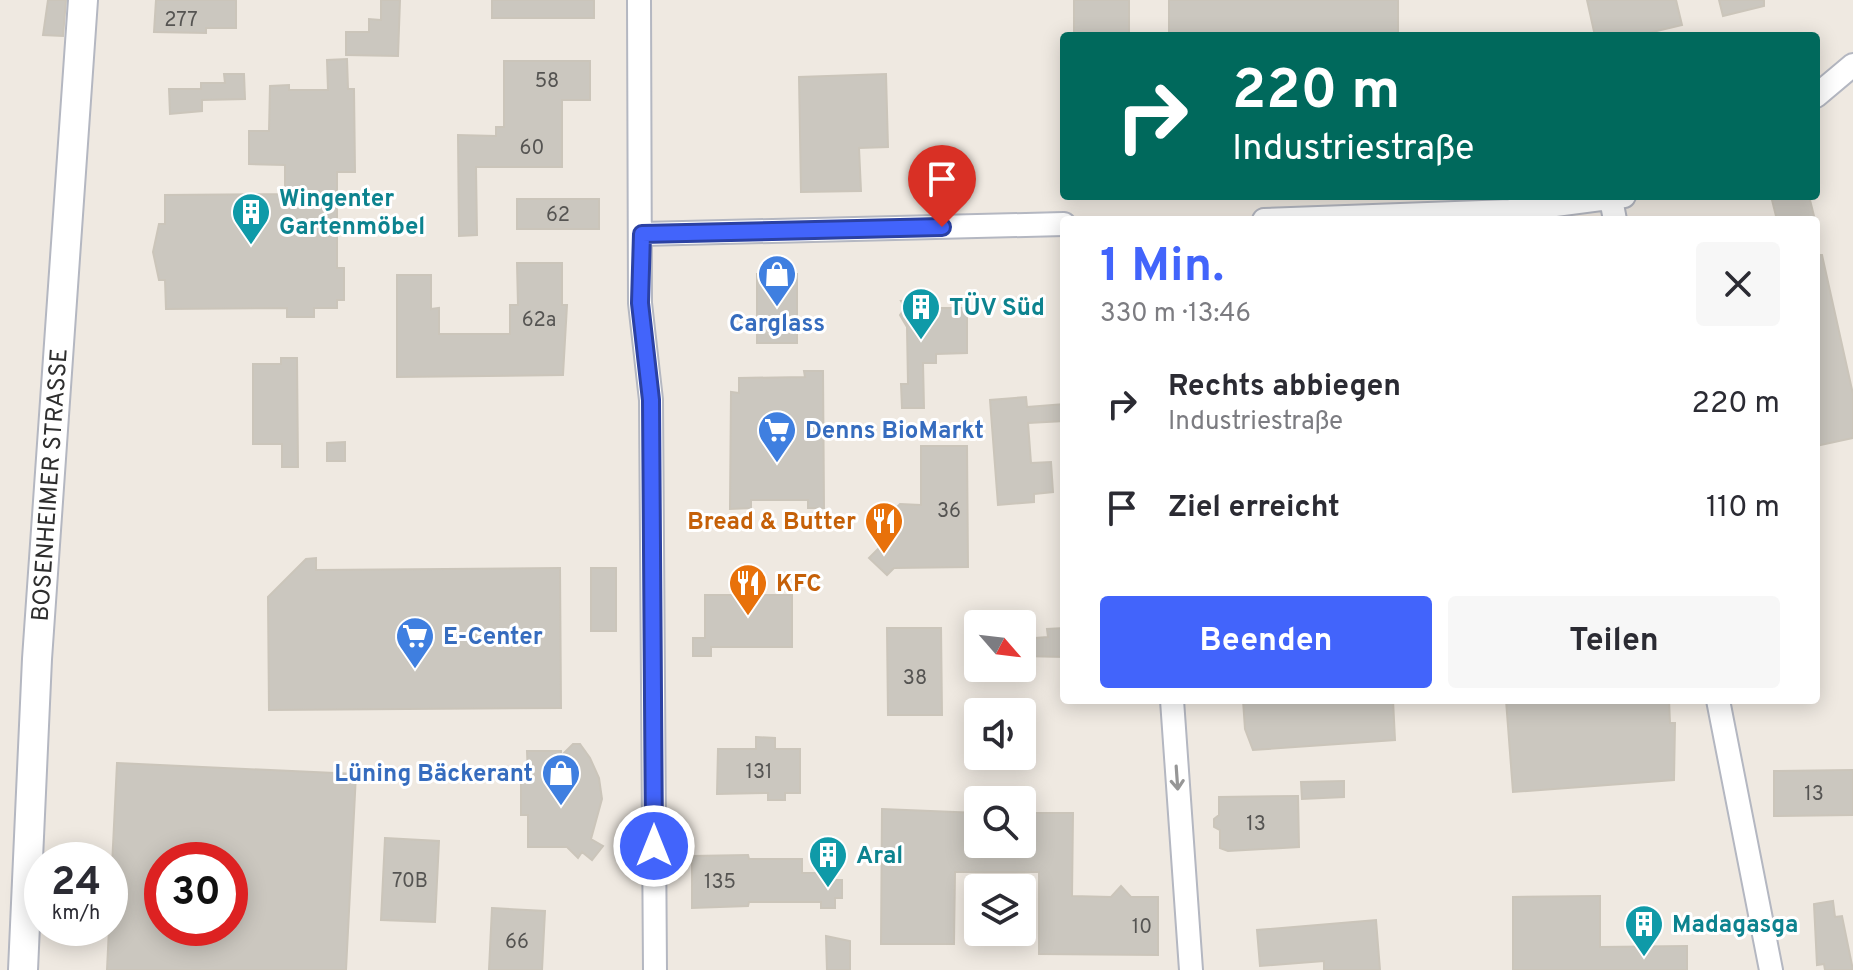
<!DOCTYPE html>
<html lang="de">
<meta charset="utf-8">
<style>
:root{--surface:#fff;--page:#f7f7f7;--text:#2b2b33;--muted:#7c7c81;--accent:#4264fb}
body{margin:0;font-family:Overpass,sans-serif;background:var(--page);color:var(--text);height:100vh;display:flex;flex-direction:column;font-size:30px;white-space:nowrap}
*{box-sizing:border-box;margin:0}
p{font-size:26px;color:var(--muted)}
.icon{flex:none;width:44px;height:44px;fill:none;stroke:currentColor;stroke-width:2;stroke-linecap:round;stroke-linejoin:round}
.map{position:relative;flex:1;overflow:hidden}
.side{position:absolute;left:1060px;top:216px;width:760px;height:488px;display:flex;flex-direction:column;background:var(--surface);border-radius:8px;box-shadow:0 4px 20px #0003}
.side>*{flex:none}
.top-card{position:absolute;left:1060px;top:32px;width:760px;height:168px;border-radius:8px;box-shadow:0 4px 20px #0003;background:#00695c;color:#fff;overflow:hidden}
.needle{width:52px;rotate:118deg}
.buttons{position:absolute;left:964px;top:610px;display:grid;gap:16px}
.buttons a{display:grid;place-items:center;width:72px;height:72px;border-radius:8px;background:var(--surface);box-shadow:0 4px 20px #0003;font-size:40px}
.speed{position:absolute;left:24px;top:842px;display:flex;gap:16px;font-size:40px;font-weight:700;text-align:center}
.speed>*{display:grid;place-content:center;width:104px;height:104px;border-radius:50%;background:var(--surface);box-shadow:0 4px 20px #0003;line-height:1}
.speed small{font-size:20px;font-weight:400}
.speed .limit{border:12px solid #d22;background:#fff;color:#111}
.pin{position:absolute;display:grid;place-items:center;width:68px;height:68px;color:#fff;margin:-82px -34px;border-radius:50% 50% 50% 0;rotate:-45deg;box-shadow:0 0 8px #0007}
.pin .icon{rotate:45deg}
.me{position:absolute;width:88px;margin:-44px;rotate:0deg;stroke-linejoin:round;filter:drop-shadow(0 0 6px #0008)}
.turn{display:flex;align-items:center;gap:28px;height:168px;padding:0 40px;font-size:36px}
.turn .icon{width:104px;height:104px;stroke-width:2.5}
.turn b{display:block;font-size:56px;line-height:68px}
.round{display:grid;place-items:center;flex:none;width:84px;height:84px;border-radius:8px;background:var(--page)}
.head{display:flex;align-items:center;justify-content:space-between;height:136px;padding:0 40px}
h1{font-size:48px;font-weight:700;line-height:60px;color:var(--accent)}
.primary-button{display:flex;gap:16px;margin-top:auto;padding:16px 40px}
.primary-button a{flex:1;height:92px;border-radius:8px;background:var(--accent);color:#fff;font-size:32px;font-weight:700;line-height:92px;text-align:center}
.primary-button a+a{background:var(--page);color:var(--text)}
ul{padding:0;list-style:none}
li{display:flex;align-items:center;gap:24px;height:104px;padding:0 40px}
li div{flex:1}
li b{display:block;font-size:30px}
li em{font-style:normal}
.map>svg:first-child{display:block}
</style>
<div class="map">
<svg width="1853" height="970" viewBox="0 0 1853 970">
<rect width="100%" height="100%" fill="#efe9e1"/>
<path fill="#cbc7bf" stroke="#cbc5ba" stroke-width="2" fill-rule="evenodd" d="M48,0H66L63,36L43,35Z
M156,0H236V28H206V33L154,32Z
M381,0H400L398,56L346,55V32H369V19L381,20Z
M492,0H594V18H492Z
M1074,0H1129V36H1074Z
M1169,0H1398V34L1169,35Z
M1587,0H1676L1682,25L1636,36H1595Z
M1719,0H1764V6L1723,16Z
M347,59L348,89H354L355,172H337V268H344V300H337V308H314V317H287V308L166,309L165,280H159L153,252L159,224H165V195L285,194V165L249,164V131H269L270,86L289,85V90H328L327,60Z
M504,61H590V100H562V167H476L477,235L459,236L458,135L496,136V127H504Z
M224,74H244L245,99L202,100V111L170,114L169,89H201V83H225Z
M886,74L888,147L859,148L861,191L801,192L799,77Z
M1771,196H1809L1815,220H1777Z
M517,199H599V229H517Z
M1816,255H1822L1853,394V438L1816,446Z
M517,263H562V305H567L563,375L397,377V275H431V309L439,308V334H510V305H518Z
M757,274H797V343H757Z
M935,300V308H967V353L936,354V363H923L924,408H902L901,384H908L907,327L900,315L905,308L901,301Z
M281,358H297L298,467H282V444H253V364H281Z
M804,371H823L824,508H808V500H751V508L730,509L731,392L739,393V378L805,377Z
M1026,397L1027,407L1064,404V421L1028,423L1031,463L1051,462L1053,492L1034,494V502L998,505L990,400Z
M345,442V461H327V443Z
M921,446H967L968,567L894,568L887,575L869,558L903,524L892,512L900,504L921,505Z
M316,558V570L560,568L561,708L269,710L268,597L306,559Z
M591,568H616V631H591Z
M705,595H792V647H711V656H693V638H705Z
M887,628H941L942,715H888Z
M1064,628V657L1022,656V639L1048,637L1047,629Z
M1243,700H1393L1395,740L1253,750L1245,729Z
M1506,700H1669L1670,723H1675L1674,780L1513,792Z
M756,737L775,738V749H800V793H785V800H768V793L717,794L718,749H756Z
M573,744H580L590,758L599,778L602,799L591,839L603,846L592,860L582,852L578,858L567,847H528V815H521V777H528L527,751H561V756Z
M117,763L356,774L346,970H107ZM162,860H230V928H162Z
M1853,770V815L1774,816V771Z
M1344,781V797L1302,799L1301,782Z
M1298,796L1299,847L1228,851L1220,848V830L1214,827V819L1219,815V797Z
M882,809L978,813V844H1022V813H1073L1072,896L1111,897L1121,886L1131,897H1158V955L1039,954V872H955L954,944H881Z
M385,838L439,841L435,922L381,920Z
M748,855L749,859H802V873H835V880H842V898H835V908H821V902H749L748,906L692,908V856Z
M1600,896V947L1687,946V970H1513V897Z
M1833,901L1835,917L1842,916L1853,970H1825L1824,964L1817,965L1814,904Z
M492,908L545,911L542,970H489Z
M1376,920L1380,970H1324V961L1260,966L1257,930Z
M826,936L850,941V970H827Z"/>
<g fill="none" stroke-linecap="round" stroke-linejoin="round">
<g stroke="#b4b7c1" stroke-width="26">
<path id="minor" d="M639,0L640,303L651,400L655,970
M1816,96L1853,65
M1611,199L1615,220
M1264,220L1510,211L1624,196
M642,234L1064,224
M1172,700L1191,970
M1718,700L1771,970"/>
</g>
<g stroke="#b4b7c1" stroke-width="32">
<g id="tertiary">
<path id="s1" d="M23,970L37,659L83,0"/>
</g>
</g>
<use href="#minor" stroke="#fff" stroke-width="22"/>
<use href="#tertiary" stroke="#fff" stroke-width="28"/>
</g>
<defs><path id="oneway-shaft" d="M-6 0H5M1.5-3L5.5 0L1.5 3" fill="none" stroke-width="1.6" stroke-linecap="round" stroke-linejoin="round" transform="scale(2)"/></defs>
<use stroke="#969696" href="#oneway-shaft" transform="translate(1177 778) rotate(86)"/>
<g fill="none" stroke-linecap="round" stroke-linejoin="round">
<g stroke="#2b41a3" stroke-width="20">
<path id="route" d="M654,846L651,400L640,303L642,234L942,227"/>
</g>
<use href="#route" stroke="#4264fb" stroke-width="14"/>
</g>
<defs>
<g id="building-pin" transform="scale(2)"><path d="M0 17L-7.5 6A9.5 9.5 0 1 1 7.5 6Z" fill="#0f9aa8" stroke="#fff"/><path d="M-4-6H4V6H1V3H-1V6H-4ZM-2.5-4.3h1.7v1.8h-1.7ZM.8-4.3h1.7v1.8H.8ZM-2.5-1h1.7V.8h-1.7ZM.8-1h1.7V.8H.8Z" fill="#fff"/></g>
<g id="shop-pin" transform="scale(2)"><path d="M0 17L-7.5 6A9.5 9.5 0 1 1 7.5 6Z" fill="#3f7fe0" stroke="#fff"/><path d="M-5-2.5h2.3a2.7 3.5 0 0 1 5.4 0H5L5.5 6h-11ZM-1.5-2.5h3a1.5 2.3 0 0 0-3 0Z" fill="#fff"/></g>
<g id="supermarket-pin" transform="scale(2)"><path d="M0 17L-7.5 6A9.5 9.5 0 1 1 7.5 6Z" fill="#3f7fe0" stroke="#fff"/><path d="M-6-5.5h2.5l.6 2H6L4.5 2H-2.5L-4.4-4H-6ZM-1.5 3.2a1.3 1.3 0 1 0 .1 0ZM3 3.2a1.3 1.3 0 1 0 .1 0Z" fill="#fff"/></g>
<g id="restaurant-pin" transform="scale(2)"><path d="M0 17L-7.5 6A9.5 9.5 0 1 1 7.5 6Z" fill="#e8710a" stroke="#fff"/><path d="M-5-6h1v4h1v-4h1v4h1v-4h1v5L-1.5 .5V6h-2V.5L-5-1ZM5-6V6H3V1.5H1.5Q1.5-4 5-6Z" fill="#fff"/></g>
</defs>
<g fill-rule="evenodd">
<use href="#building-pin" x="251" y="212"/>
<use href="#shop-pin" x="777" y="274"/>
<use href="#building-pin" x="921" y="307"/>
<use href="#supermarket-pin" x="777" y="430"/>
<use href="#restaurant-pin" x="884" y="521"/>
<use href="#restaurant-pin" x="748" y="583"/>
<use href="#supermarket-pin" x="415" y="636"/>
<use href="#shop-pin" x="561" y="773"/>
<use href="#building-pin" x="828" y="855"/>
<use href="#building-pin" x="1644" y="924"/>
</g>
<g text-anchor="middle" stroke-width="6" stroke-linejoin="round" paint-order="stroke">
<g font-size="20" fill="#555452">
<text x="181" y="26">277</text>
<text x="547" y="87">58</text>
<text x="532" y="154">60</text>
<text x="558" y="221">62</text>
<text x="539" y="326">62a</text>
<text x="949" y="517">36</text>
<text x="915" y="684">38</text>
<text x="759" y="778">131</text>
<text x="1814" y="800">13</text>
<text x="1256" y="830">13</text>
<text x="410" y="887">70B</text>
<text x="720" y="888">135</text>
<text x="1142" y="933">10</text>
<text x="517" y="948">66</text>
</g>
<g font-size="24" font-weight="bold" fill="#0d838f" stroke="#fff" text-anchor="start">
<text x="279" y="206">Wingenter<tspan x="279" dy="28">Gartenmöbel</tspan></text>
<text x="949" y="315">TÜV Süd</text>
<text x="856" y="863">Aral</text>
<text x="1672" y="932">Madagasga</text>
</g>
<g font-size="24" font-weight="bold" fill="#366cbe" stroke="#fff" text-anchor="start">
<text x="777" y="331" text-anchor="middle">Carglass</text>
<text x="805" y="438">Denns BioMarkt</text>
<text x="443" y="644">E-Center</text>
<text x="533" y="781" text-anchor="end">Lüning Bäckerant</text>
</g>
<g font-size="24" fill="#2e2e2e" stroke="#fff">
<text dy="8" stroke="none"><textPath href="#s1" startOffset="486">BOSENHEIMER STRASSE</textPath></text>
</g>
<g font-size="24" font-weight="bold" fill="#c56008" stroke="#fff" text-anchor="end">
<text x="856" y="529">Bread &amp; Butter</text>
<text x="776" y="591" text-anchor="start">KFC</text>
</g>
</g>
</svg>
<div class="buttons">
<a><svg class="needle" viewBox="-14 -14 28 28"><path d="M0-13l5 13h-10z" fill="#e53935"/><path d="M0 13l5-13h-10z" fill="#7c7c81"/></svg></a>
<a><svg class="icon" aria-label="sound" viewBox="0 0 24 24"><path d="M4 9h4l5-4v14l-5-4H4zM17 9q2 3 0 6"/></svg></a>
<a><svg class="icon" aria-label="search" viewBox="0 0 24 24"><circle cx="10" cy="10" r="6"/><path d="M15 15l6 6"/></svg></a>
<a><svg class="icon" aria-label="layers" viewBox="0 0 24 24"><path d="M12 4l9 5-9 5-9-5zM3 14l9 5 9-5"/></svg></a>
</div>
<div class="speed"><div>24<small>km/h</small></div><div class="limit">30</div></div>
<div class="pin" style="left:942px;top:227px;background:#d93025"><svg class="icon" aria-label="arrive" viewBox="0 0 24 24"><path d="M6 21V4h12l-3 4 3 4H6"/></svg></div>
<svg class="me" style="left:654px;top:846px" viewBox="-20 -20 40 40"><circle r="17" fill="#4264fb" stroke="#fff" stroke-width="3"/><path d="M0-11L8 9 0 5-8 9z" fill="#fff"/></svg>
<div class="top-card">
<div class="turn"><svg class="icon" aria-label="right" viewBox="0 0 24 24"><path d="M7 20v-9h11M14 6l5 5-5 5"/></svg><div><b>220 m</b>Industriestraße</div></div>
</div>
<section class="side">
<div class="head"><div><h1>1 Min.</h1><p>330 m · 13:46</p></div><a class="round"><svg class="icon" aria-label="close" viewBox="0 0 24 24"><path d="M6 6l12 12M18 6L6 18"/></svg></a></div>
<ul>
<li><svg class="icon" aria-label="right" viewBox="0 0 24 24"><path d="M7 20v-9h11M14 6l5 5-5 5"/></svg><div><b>Rechts abbiegen</b><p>Industriestraße</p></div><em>220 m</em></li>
<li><svg class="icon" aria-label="arrive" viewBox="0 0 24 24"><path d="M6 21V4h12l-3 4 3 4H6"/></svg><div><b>Ziel erreicht</b></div><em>110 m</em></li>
</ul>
<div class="primary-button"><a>Beenden</a><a>Teilen</a></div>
</section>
</div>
